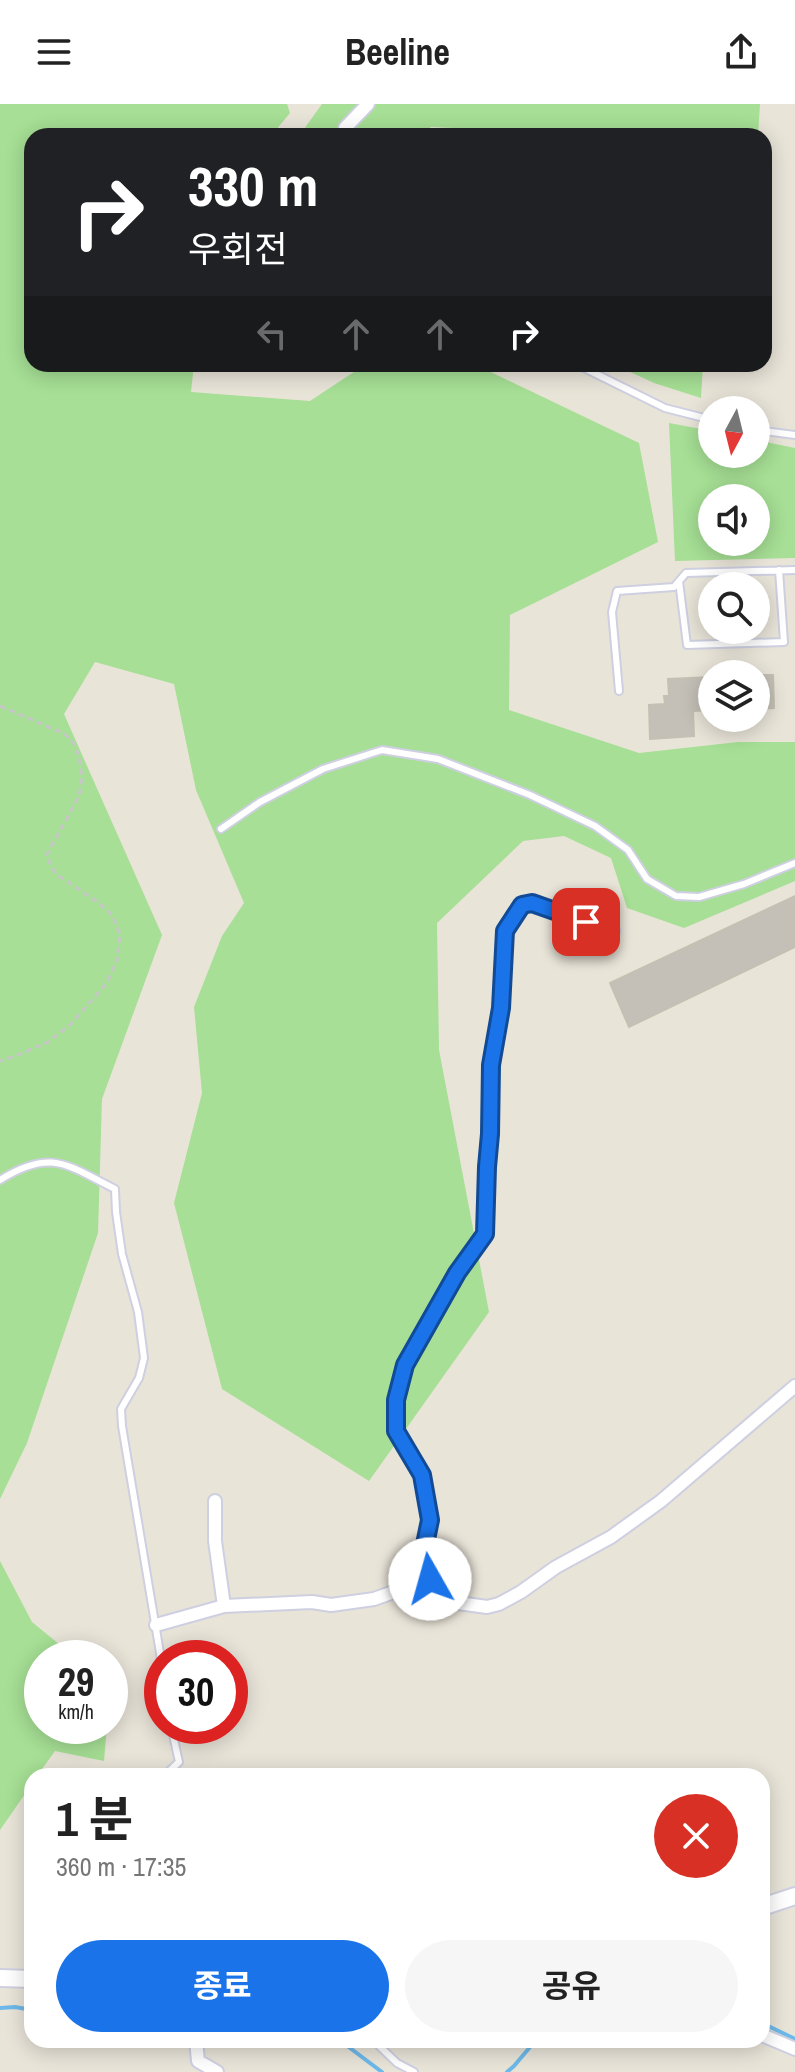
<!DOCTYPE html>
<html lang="ko">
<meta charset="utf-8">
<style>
:root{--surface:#fff;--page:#f6f6f6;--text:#222;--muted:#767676;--accent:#1a73e8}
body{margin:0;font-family:"Archivo Narrow","Noto Sans KR",sans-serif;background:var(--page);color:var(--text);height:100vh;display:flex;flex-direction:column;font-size:30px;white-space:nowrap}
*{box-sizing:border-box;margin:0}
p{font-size:26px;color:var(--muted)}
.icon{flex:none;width:44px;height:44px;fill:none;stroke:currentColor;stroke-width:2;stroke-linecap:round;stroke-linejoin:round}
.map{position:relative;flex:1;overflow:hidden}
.side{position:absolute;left:24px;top:1664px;width:746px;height:280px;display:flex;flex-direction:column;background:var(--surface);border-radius:24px;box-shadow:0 4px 20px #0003}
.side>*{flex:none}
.guide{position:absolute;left:24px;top:24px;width:748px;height:244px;border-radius:24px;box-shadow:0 4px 20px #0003;background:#202124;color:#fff;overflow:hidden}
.needle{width:52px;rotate:187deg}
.fabs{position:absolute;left:698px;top:292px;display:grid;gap:16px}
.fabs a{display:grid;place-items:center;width:72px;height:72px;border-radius:50%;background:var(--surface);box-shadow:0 4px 20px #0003;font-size:40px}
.speed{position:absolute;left:24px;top:1536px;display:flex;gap:16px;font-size:40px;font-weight:700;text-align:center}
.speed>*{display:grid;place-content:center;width:104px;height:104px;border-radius:50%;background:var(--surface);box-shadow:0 4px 20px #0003;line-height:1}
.speed small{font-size:20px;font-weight:400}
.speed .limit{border:12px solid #d22;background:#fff;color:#111}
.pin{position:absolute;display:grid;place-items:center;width:68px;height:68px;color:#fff;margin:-34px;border-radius:16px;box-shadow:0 4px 12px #0006}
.me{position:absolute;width:88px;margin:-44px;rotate:353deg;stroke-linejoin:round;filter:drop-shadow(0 0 6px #0008)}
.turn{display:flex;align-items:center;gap:28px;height:168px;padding:0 32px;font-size:36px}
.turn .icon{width:104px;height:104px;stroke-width:2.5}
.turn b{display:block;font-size:56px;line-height:68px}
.lanes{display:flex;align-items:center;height:76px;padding:0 32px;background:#0003;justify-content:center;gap:40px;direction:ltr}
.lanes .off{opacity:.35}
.round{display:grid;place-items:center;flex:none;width:84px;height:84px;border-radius:42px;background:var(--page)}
.head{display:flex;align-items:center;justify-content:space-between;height:136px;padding:0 32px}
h1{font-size:48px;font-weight:700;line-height:60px}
.button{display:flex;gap:16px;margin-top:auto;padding:16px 32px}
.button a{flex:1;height:92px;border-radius:48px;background:var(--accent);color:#fff;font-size:32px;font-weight:700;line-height:92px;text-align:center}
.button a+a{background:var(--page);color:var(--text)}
header{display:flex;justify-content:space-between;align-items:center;height:104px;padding:0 32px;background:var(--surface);font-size:36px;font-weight:700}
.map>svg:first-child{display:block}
</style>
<header><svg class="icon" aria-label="menu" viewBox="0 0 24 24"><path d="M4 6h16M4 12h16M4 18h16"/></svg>Beeline<svg class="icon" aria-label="share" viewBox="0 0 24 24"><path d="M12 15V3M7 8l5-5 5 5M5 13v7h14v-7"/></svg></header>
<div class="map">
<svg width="795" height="1968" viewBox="0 0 795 1968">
<rect width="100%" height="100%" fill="#e9e4d8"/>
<path fill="#a6df95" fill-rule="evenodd" d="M0,0H287L290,9L271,32H32V260H194L191,288L310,297L366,260H474L639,339L658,438L510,511L509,606L639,649L738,638H795V777L684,824L627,804L611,754L564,732L523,737L437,819L439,946L489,1208L369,1377L222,1285L174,1099L202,989L194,903L222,832L244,799L196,686L174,580L95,558L64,610L162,831L102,995L98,1129L27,1339L0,1395Z
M322,0H760L758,32H508L499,26L431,23L419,32H299Z
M613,260H703L701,294L654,279Z
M669,319L712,327V350H756V336L795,344V454L675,457ZM756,394V438H712V394Z
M0,1457L32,1518L76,1554H42V1622H107L104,1657L55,1647L37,1672H32V1680L0,1726Z"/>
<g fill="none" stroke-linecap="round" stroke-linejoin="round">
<path stroke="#6db9e9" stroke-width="4" d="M0,1904L15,1903L32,1906
M762,1919L795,1935
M334,1936L342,1938L382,1968
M507,1968L514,1962L536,1936"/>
</g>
<path fill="#c4c0b8" stroke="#c4c0b2" stroke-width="2" d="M756,571H773L774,604L756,605Z
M712,573V606L693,607L694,632L650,635L649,601L665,600L664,592H669L668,575Z
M795,792V843L629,923L610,879Z"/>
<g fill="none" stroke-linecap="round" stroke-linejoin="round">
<g stroke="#cecfe0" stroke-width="10">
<path id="lane" d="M576,260L665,304L712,316
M756,326L795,331
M679,477L687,541L784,538L779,466
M619,587L612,508L617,487L674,483L686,469L795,466
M221,725L260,698L323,665L382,646L438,655L530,691L595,722L628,746L647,775L676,792L699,793L744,780L795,759
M0,1076C51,1044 67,1061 115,1085L116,1108L122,1150L138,1208L144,1254L139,1274L121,1305L122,1322L162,1561
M164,1672L179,1658L171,1622
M373,1936L397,1959L414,1968"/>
</g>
<g stroke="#cecfe0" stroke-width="16">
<path id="street" d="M346,32L345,24L368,0
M613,827L532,799L522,801L505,827L501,904L491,961L490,1030L487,1063L485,1130L457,1169L405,1261L396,1296V1327L422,1371L430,1416L424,1445L430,1475L451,1498L487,1503L499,1500L521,1488L556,1463L611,1433L661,1397L795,1282
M215,1397V1437L224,1502
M156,1521L224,1502L312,1498L331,1501L374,1495L430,1475
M762,1931L795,1945
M196,1936L198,1957L217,1968"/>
</g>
<g stroke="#cecfe0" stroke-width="20">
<path id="secondary" d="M762,1803L795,1792
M0,1874L32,1875"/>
</g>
<path stroke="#c7c7c7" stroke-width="3" stroke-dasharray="6 4" stroke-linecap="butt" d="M0,602L65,630L75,641L80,658L82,674L79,692L46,752L56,770L99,799L112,811L120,830L117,856L106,880L70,921L48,938L18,951L0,957"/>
<use href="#lane" stroke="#fff" stroke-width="6"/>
<use href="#street" stroke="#fff" stroke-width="12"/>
<use href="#secondary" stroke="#fff" stroke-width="16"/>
</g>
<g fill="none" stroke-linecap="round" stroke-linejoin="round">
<g stroke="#114b97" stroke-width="20">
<path id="route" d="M430,1475L424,1445L430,1416L422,1371L396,1327V1296L405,1261L457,1169L485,1130L487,1063L490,1030L491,961L501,904L505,827L522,801L532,799L586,818"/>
</g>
<use href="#route" stroke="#1a73e8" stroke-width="14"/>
</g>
</svg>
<div class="fabs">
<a><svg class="needle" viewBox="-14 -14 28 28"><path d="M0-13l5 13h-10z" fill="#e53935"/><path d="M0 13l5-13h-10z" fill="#767676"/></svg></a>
<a><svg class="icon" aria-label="sound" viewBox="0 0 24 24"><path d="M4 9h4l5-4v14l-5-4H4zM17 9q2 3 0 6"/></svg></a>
<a><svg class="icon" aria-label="search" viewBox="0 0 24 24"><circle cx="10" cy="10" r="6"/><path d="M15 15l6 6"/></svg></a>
<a><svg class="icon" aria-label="layers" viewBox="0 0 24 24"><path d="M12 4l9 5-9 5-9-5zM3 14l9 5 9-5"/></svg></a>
</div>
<div class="speed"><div>29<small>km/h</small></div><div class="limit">30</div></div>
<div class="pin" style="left:586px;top:818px;background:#d93025"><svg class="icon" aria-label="arrive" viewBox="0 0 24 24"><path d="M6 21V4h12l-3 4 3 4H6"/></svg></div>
<svg class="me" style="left:430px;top:1475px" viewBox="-20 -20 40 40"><circle r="19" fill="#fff"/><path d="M0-13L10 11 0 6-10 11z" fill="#1a73e8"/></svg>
<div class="guide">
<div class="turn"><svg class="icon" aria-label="right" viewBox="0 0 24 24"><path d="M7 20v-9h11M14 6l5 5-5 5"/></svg><div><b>330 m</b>우회전</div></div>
<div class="lanes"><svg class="icon off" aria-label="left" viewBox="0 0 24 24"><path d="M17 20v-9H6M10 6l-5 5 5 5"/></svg><svg class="icon off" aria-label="ahead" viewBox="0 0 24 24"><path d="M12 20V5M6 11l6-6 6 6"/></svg><svg class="icon off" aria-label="ahead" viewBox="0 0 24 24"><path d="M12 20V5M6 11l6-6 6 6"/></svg><svg class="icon" aria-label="right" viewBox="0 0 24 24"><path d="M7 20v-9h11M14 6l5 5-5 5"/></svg></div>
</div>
<section class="side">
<div class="head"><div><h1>1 분</h1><p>360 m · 17:35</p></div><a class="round" style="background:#d93025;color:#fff"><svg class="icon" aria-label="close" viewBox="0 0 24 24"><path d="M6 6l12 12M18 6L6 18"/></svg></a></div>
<div class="button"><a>종료</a><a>공유</a></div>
</section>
</div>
